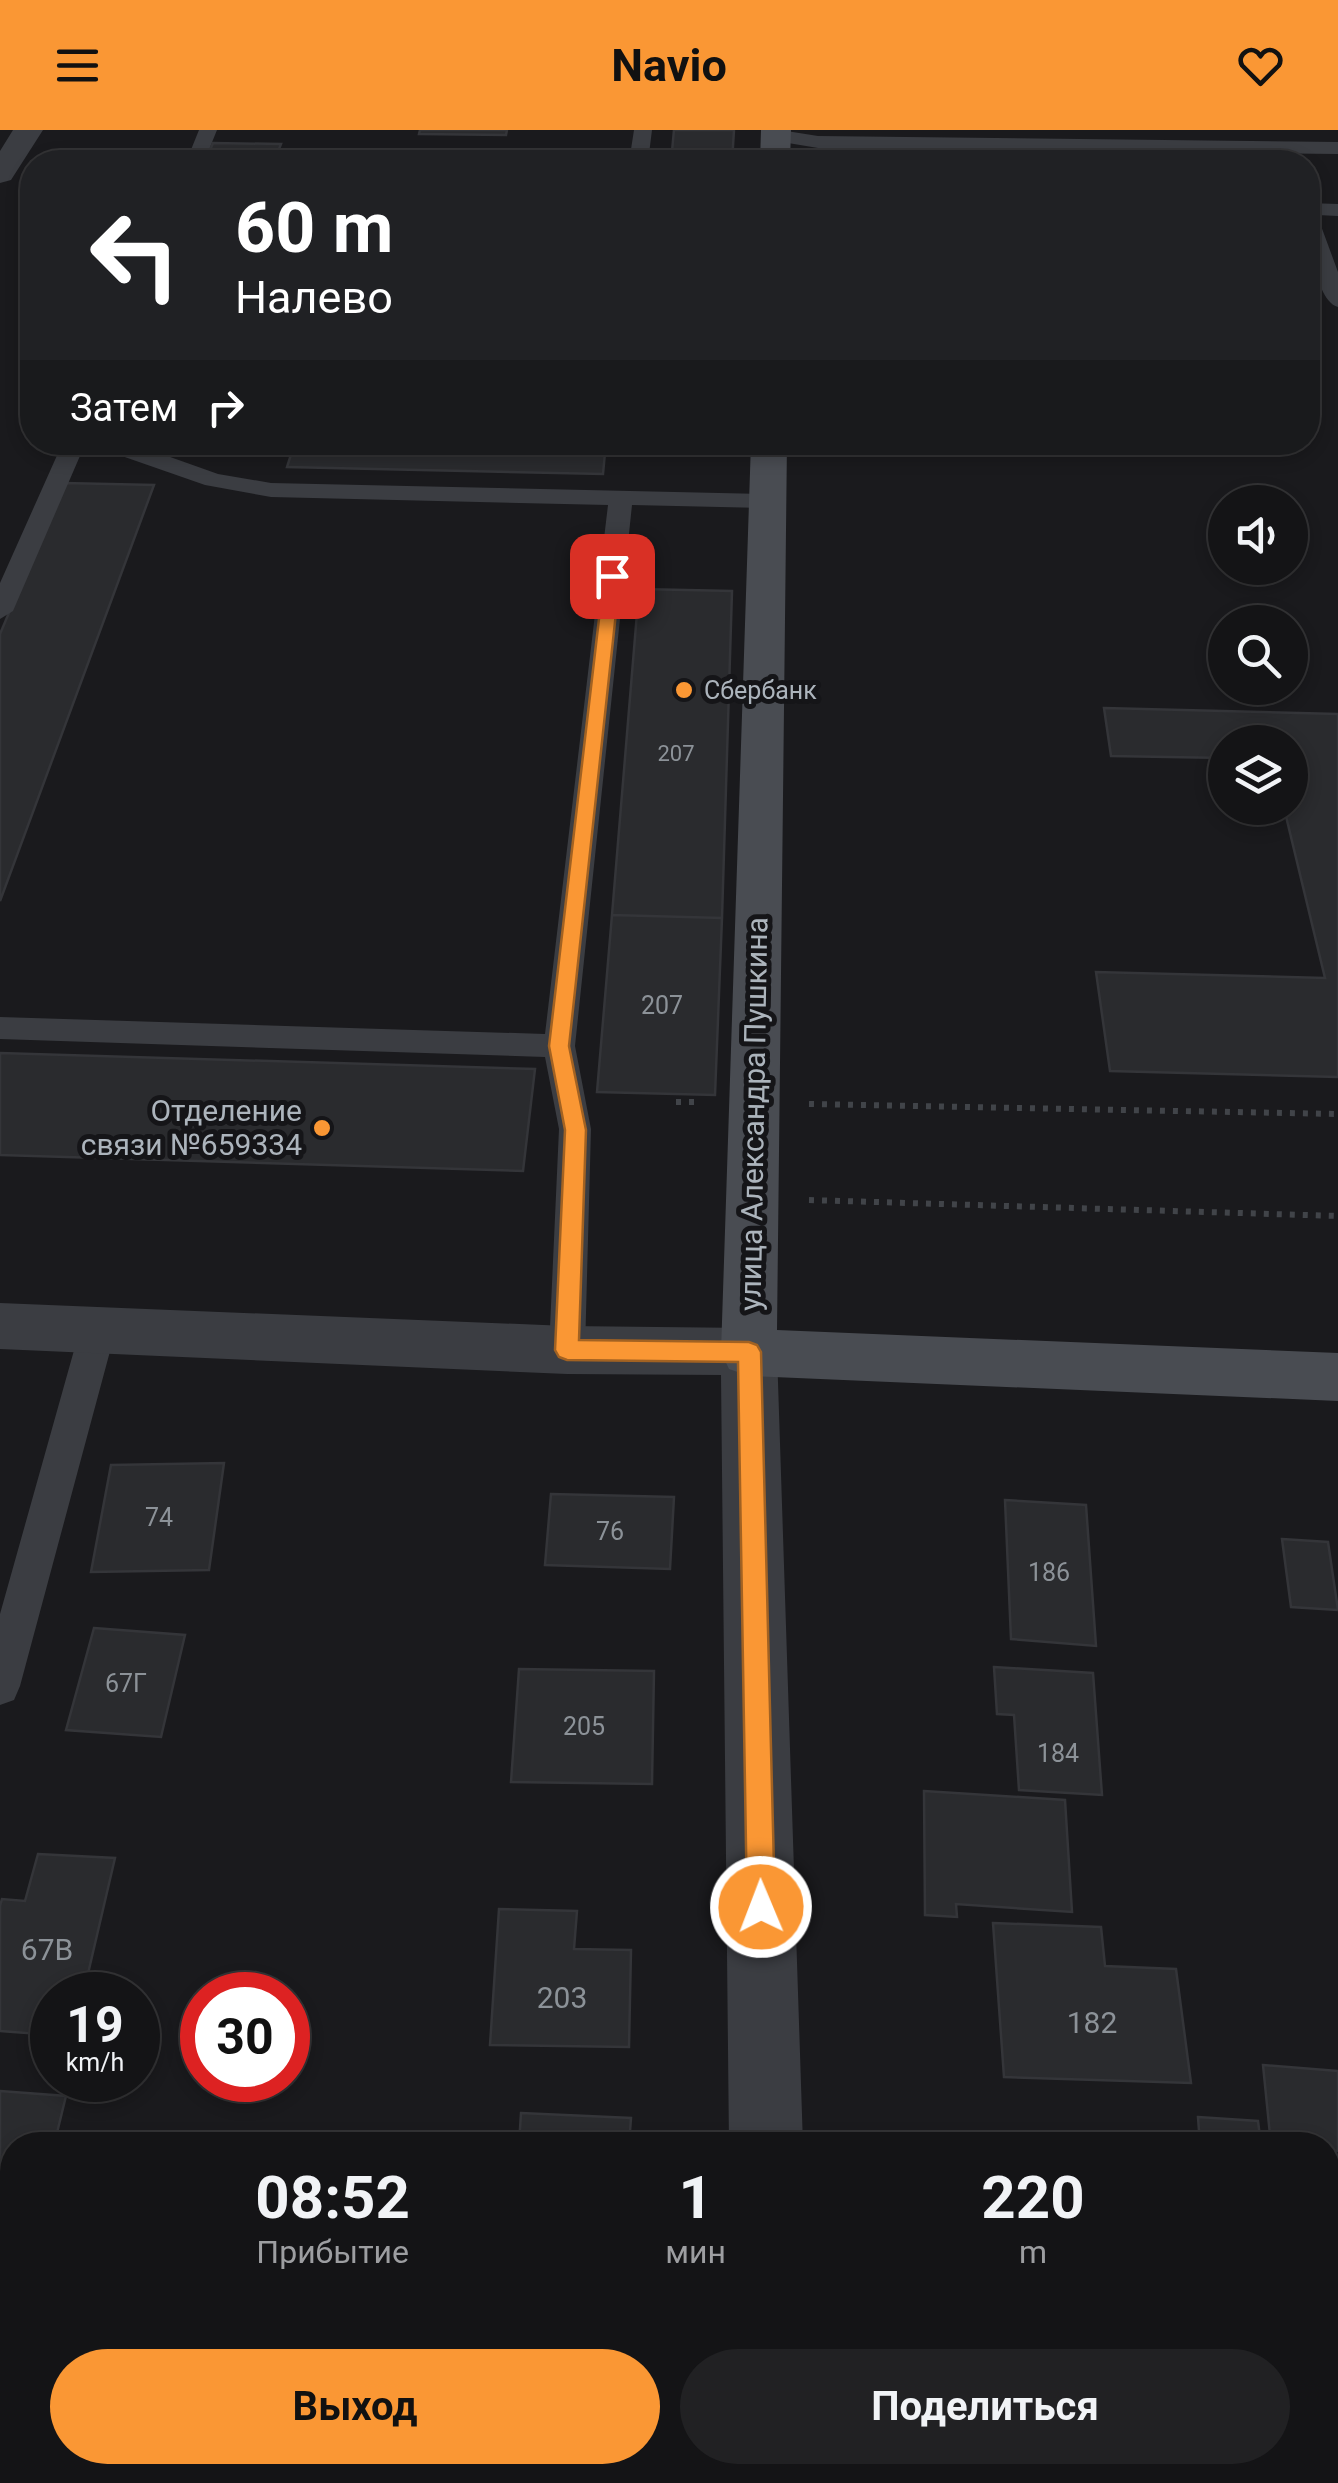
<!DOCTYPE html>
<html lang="ru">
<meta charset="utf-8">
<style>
:root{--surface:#141416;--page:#212123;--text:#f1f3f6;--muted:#9d9ea1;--line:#333335;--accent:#fa9734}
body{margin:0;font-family:Roboto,sans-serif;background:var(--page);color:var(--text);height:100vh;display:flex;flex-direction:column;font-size:38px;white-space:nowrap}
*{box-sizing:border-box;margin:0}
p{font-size:32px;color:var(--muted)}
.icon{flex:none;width:55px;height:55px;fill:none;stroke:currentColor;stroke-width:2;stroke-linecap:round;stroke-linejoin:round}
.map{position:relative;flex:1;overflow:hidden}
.drawer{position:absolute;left:0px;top:2002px;width:1340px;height:352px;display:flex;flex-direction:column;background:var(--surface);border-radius:40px 40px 0 0;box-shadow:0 5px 15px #0003,0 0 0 2px var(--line)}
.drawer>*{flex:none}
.top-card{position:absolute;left:20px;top:20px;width:1300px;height:305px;border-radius:40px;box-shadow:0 5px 15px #0003,0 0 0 2px var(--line);background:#202124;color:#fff;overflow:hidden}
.tools{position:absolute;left:1208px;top:355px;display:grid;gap:20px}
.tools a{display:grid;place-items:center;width:100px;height:100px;border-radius:50%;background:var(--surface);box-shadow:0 5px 15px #0003,0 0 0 2px var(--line);font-size:50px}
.speed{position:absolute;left:30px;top:1842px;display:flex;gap:20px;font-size:50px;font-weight:700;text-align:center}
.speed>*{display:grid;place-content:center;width:130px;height:130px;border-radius:50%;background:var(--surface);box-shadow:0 5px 15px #0003,0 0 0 2px var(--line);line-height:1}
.speed small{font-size:25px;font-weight:400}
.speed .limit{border:15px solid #d22;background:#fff;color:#111}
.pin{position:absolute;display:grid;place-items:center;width:85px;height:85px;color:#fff;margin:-42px;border-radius:20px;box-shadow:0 5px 15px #0006}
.me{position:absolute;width:110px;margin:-55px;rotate:359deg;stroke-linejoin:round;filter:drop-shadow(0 0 8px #0008)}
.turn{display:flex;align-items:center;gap:35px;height:210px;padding:0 50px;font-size:45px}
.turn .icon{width:130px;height:130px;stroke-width:2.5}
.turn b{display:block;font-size:70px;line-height:85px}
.then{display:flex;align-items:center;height:95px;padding:0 50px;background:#0003;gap:20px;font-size:38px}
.eta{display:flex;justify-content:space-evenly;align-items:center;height:170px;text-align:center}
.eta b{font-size:60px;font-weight:700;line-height:70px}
.primary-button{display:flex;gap:20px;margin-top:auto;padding:20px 50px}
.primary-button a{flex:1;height:115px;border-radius:60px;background:var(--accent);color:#111;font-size:40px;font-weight:700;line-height:115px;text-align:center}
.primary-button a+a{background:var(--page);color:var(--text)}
header{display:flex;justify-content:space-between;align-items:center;height:130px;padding:0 50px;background:var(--accent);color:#111;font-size:45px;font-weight:700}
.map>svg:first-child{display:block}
</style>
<header><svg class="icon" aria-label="menu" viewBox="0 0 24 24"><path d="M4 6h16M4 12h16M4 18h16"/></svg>Navio<svg class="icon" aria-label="heart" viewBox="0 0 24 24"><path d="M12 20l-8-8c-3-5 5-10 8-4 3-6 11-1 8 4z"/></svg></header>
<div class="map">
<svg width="1338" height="2353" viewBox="0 0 1338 2353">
<rect width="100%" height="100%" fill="#1a1a1d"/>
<path fill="#2a2b2e" stroke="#343539" stroke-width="2.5" d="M420,0H507L506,5L419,4Z
M674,0H734L732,32H671Z
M213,13L281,14L274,32H205Z
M1017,29L1169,31V32H1018Z
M295,312H606L603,344L287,337Z
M987,312H1063L1064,318L988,317Z
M64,353L154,355L0,771V504Z
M639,459L732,461L722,788L612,785Z
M1104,578L1338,584V947L1110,941L1096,842L1325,848L1284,678H1290V612H1225V628L1111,626Z
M612,785L722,788L715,965L597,962Z
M0,923L535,939L523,1041L0,1025Z
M224,1333L209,1440L91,1442L111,1335Z
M551,1364L674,1367L670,1439L545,1435Z
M1005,1370L1086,1375L1096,1516L1011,1509Z
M1282,1409L1328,1412L1338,1480L1291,1477Z
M94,1498L185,1505L161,1607L66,1600Z
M994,1537L1093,1543L1102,1665L1019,1660L1014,1585L997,1584Z
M519,1539L654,1541L652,1654L511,1652Z
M924,1661L1065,1670L1072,1782L956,1774L957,1787L925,1785Z
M38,1724L115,1728L83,1865H52V1905L0,1901V1776L2,1769L25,1771Z
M499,1779L577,1781L574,1819L631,1820L629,1917L490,1915Z
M993,1793L1101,1797L1105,1836L1176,1839L1191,1953L1004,1947Z
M1263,1935L1338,1941V2021H1328V2015H1271Z
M0,1961L66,1966L54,2015H12V2075L0,2074Z
M521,1983L631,1988L629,2015H519Z
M1198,1987L1258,1991L1261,2015H1200Z
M1328,2301L1338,2302V2353H1259L1258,2342H1328Z
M999,2342H1102L1103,2353L999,2349Z"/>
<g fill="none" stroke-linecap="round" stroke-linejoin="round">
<path stroke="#414449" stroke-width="6" stroke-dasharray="5 8" stroke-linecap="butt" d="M676,972H697
M809,974L1338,984
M809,1070L1338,1086"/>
<path fill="#3b3d42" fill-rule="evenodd" d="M199,0H217L204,32H186Z
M634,0H652L648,32H629Z
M780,0L818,6L1338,12V24L818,18L776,11L767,5Z
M1308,73L1338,74V86L1317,85L1338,142V177C1313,170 1307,96 1308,73Z
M63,312H86L13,481L0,489V453Z
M93,312H128L218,344L271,353L768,364L780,371L768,378L632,375L575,916L591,999L585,1220L580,1231L567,1235L554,1231L549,1220L559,999L545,927L0,909V887L545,904L608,375L271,367L205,355L96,317Z
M1077,312H1101V316L1089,323L1081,321Z
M98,1184L110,1189L116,1199L20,1556L14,1570L0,1575V1484L80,1199L86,1189Z"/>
<path fill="#3b3d42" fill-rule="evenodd" d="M13,0H43L11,50L0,53V21Z
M0,1173L567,1196L749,1198L769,1205L777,1222L803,2015H729L721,1245L567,1244L0,1219Z
M733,2342H813V2353H733Z"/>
<path fill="#494c52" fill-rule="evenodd" d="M761,0H791L790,32H760Z
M751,312H787L777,1200L1338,1223V1271L749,1246L729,1239L721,1222Z"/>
</g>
<path fill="#fa9734" stroke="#a26222" stroke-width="2.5" d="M612,441L620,446L569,916L586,1000L579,1210L749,1212L757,1215L761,1222L775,1777L771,1787L761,1791L751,1787L747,1777L738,1232L567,1230L559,1227L555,1220L565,1000L549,916L604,446Z"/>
<g fill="#fa9734" stroke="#151518" stroke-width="4">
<circle cx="684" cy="560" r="10"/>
<circle cx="322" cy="998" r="10"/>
</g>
<g text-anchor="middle" stroke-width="10" stroke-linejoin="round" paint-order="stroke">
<g font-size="22" fill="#8c9298">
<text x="676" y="631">207</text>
</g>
<g font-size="25" fill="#acb4bc" stroke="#151518" text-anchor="start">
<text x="704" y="569">Сбербанк</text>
</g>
<g font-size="25" fill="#8c9298">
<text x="662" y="884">207</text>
<text x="159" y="1396">74</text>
<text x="610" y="1410">76</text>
<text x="1049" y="1451">186</text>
<text x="126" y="1562">67Г</text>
<text x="584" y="1605">205</text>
<text x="1058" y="1632">184</text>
</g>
<g font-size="30" fill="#acb4bc" stroke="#151518" text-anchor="end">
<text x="302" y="991">Отделение<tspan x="302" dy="34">связи №659334</tspan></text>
</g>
<g font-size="30" fill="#acb4bc" stroke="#151518">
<text transform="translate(754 984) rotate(-89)" y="10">улица Александра Пушкина</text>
</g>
<g font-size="30" fill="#8c9298">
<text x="47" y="1830">67В</text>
<text x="562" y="1878">203</text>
<text x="1092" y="1903">182</text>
</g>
</g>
</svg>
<div class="tools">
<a><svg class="icon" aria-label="sound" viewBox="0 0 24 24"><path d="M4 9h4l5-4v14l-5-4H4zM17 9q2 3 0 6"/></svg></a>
<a><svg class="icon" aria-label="search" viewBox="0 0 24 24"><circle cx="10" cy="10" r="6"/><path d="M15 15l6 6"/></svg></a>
<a><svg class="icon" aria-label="layers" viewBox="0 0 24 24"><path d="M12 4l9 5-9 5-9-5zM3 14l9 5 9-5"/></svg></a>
</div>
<div class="speed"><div>19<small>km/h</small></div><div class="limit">30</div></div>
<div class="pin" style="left:612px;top:446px;background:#d93025"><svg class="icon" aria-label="arrive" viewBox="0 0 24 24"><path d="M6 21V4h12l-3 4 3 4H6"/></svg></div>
<svg class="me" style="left:761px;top:1777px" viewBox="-20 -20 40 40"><circle r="17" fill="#fa9734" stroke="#fff" stroke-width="3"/><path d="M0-11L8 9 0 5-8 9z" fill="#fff"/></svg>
<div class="top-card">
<div class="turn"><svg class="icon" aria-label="left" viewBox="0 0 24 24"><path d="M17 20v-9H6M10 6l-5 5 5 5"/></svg><div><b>60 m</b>Налево</div></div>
<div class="then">Затем<svg class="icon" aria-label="right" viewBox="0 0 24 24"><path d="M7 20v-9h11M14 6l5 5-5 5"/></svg></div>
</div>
<section class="drawer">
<div class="eta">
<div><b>08:52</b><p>Прибытие</p></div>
<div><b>1</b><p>мин</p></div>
<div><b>220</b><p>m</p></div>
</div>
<div class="primary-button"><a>Выход</a><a>Поделиться</a></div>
</section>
</div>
